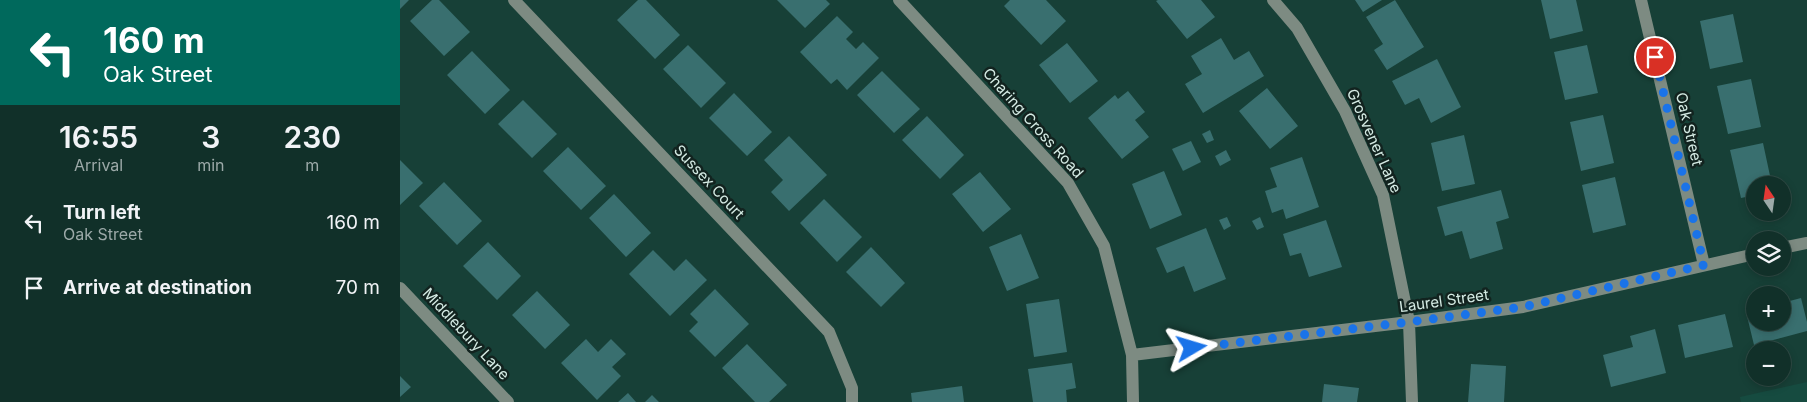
<!DOCTYPE html>
<meta charset="utf-8">
<style>
:root{--surface:#113029;--page:#1e3c35;--text:#f1f3f6;--muted:#9ca9a8;--line:#304b46}
body{margin:0;font-family:Inter,sans-serif;background:var(--page);color:var(--text);height:100vh;display:flex;flex-direction:column;font-size:19px;white-space:nowrap}
*{box-sizing:border-box;margin:0}
p{font-size:16px;color:var(--muted)}
.icon{flex:none;width:28px;height:28px;fill:none;stroke:currentColor;stroke-width:2;stroke-linecap:round;stroke-linejoin:round}
.map{position:relative;flex:1;overflow:hidden}
.drawer{display:flex;flex-direction:column;background:var(--surface);width:400px}
.drawer>*{flex:none}
.hud{background:#00695c;color:#fff;overflow:hidden}
.needle{width:32px;rotate:347deg}
.buttons{position:absolute;left:1346px;top:176px;display:grid;gap:10px}
.buttons a{display:grid;place-items:center;width:45px;height:45px;border-radius:50%;background:var(--surface);box-shadow:0 2px 8px #0003,0 0 0 1px var(--line);font-size:25px}
.pin{position:absolute;display:grid;place-items:center;width:42px;height:42px;color:#fff;margin:-21px;border:2px solid #fff;border-radius:50%;box-shadow:0 1px 5px #0007}
.me{position:absolute;width:55px;margin:-28px;rotate:83deg;stroke-linejoin:round;filter:drop-shadow(0 0 4px #0008)}
.turn{display:flex;align-items:center;gap:18px;height:105px;padding:0 20px;font-size:22px}
.turn .icon{width:65px;height:65px;stroke-width:2.5}
.turn b{display:block;font-size:35px;line-height:42px}
.eta{display:flex;justify-content:space-evenly;align-items:center;height:85px;text-align:center}
.eta b{font-size:30px;font-weight:600;line-height:35px}
ul{padding:0;list-style:none}
li{display:flex;align-items:center;gap:15px;height:65px;padding:0 20px}
li div{flex:1}
li b{display:block;font-size:19px}
li em{font-style:normal}
main{display:flex;flex:1;min-height:0}
.map>svg:first-child{display:block}
</style>
<main>
<section class="drawer">
<div class="hud">
<div class="turn"><svg class="icon" aria-label="left" viewBox="0 0 24 24"><path d="M17 20v-9H6M10 6l-5 5 5 5"/></svg><div><b>160 m</b>Oak Street</div></div>
</div>
<div class="eta">
<div><b>16:55</b><p>Arrival</p></div>
<div><b>3</b><p>min</p></div>
<div><b>230</b><p>m</p></div>
</div>
<ul>
<li><svg class="icon" aria-label="left" viewBox="0 0 24 24"><path d="M17 20v-9H6M10 6l-5 5 5 5"/></svg><div><b>Turn left</b><p>Oak Street</p></div><em>160 m</em></li>
<li><svg class="icon" aria-label="arrive" viewBox="0 0 24 24"><path d="M6 21V4h12l-3 4 3 4H6"/></svg><div><b>Arrive at destination</b></div><em>70 m</em></li>
</ul>
</section>
<div class="map">
<svg width="1407" height="402" viewBox="0 0 1407 402">
<rect width="100%" height="100%" fill="#174037"/>
<path fill="#164b40" d="M1407,382V402H1341L1340,397Z"/>
<path fill="#396f6f" d="M0,0H9L0,9Z
M32,0H39L70,32L44,56L10,21Z
M238,0H246L280,35L255,59L217,20Z
M377,0H426L430,4L405,28Z
M610,0H646L666,21L641,45L604,6Z
M758,0H801L815,17L787,39L756,1Z
M955,0H982L963,12Z
M995,0L1024,47L987,70L974,50L983,44L966,17Z
M1141,0H1176L1183,31L1150,39Z
M1333,14L1343,62L1310,69L1300,21Z
M437,16L453,32L446,39L456,49L463,42L479,58L447,90L437,79L431,84L400,52Z
M821,38L834,60L849,51L864,76L803,113L785,84L802,74L791,56Z
M667,43L698,81L670,103L639,65Z
M288,45L326,83L301,108L263,69Z
M1187,45L1198,93L1165,100L1154,52Z
M72,51L110,90L85,114L47,75Z
M1037,59L1061,107L1031,123L1019,98L1005,105L992,81Z
M482,71L520,109L494,133L457,95Z
M1351,79L1361,127L1328,134L1317,86Z
M867,88L898,126L870,149L839,111Z
M728,91L745,112L735,120L749,137L722,159L688,118L715,95L718,99Z
M334,93L372,132L347,156L309,118Z
M123,100L157,134L132,158L98,124Z
M1203,115L1214,163L1181,171L1170,122Z
M527,116L564,155L540,179L502,140Z
M810,130L814,140L807,143L802,134Z
M1064,135L1075,184L1042,191L1031,143Z
M389,136L427,175L389,211L371,192L383,180L364,160Z
M791,141L801,162L783,171L772,149Z
M1363,143L1372,185H1355V195L1341,198L1330,150Z
M168,147L206,186L181,210L143,171Z
M826,150L831,160L820,166L815,156Z
M902,157L919,207L886,219L883,209L872,213L865,191L877,187L870,168Z
M0,160L23,183L0,205Z
M764,171L782,215L750,229L732,184Z
M580,172L611,209L583,232L552,194Z
M1215,177L1226,225L1193,233L1182,185Z
M44,182L82,221L57,245L19,206Z
M1101,190L1109,218L1096,222L1103,249L1070,259L1062,231L1045,236L1037,207Z
M214,194L251,233L226,257L189,218Z
M424,199L462,237L437,262L400,223Z
M827,217L831,226L824,230L819,220Z
M860,217L864,227L857,230L852,221Z
M926,220L942,267L909,277L901,253L890,256L883,234Z
M806,228L826,279L794,292L784,266L767,273L756,248Z
M621,234L639,278L607,291L589,247Z
M88,242L121,276L97,300L63,266Z
M471,247L505,283L481,307L446,272Z
M253,250L274,271L286,259L307,280L270,316L229,274Z
M315,289L349,324L315,357L289,331L298,322L290,314Z
M137,291L170,325L145,349L112,315Z
M1401,298L1407,322V331L1354,345L1346,312L1355,310V322H1382V303Z
M659,299L667,352L634,357L626,304Z
M1325,314L1333,347L1285,358L1278,325Z
M1255,329L1266,373L1211,387L1203,355L1233,347L1230,336Z
M186,339L198,352L211,339L226,354L212,367L221,376L197,400L161,363Z
M347,344L387,385L369,402H355L322,368Z
M672,363L676,388L666,390L667,402H633L628,369Z
M1071,364L1106,366L1104,402H1068Z
M0,376L11,387L0,397Z
M924,384L959,388L957,402H922Z
M562,386L564,402H512L511,393Z
M228,393L236,402H218Z
M252,395L259,402H245Z"/>
<g fill="none" stroke-linecap="round" stroke-linejoin="round">
<path stroke="#7d8b82" stroke-width="12" d="M114,0L429,332L452,388V402
M499,0L668,183L704,246L732,355L733,402
M873,0L897,28L945,111L983,195L1009,322L1012,402
M1241,0L1304,265
M1382,248L1407,243
M0,288L108,402
M732,355L1009,322L1123,307L1355,254"/>
</g>
<g fill="none" stroke-linecap="round" stroke-linejoin="round">
<path stroke="#1a73e8" stroke-width="9" stroke-dasharray="0 16.2" d="M792,348L1009,322L1123,307L1304,265L1255,57"/>
</g>
<g text-anchor="middle" stroke-width="5" stroke-linejoin="round" paint-order="stroke">
<g font-size="15" fill="#d5ebe4" stroke="#12231f">
<text transform="translate(633 123) rotate(48)" y="5">Charing Cross Road</text>
<text transform="translate(1289 129) rotate(77)" y="5">Oak Street</text>
<text transform="translate(974 141) rotate(66)" y="5">Grosvener Lane</text>
<text transform="translate(309 182) rotate(47)" y="5">Sussex Court</text>
<text transform="translate(1044 301) rotate(-8)" y="5">Laurel Street</text>
<text transform="translate(66 334) rotate(47)" y="5">Middlebury Lane</text>
</g>
</g>
</svg>
<div class="buttons">
<a><svg class="needle" viewBox="-14 -14 28 28"><path d="M0-13l5 13h-10z" fill="#e53935"/><path d="M0 13l5-13h-10z" fill="#9ca9a8"/></svg></a>
<a><svg class="icon" aria-label="layers" viewBox="0 0 24 24"><path d="M12 4l9 5-9 5-9-5zM3 14l9 5 9-5"/></svg></a>
<a>+</a>
<a>−</a>
</div>
<div class="pin" style="left:1255px;top:57px;background:#d93025"><svg class="icon" aria-label="arrive" viewBox="0 0 24 24"><path d="M6 21V4h12l-3 4 3 4H6"/></svg></div>
<svg class="me" style="left:792px;top:348px" viewBox="-20 -20 40 40"><path d="M0-17L14 15 0 8-14 15z" fill="#1a73e8" stroke="#fff" stroke-width="4"/></svg>
</div>
</main>
